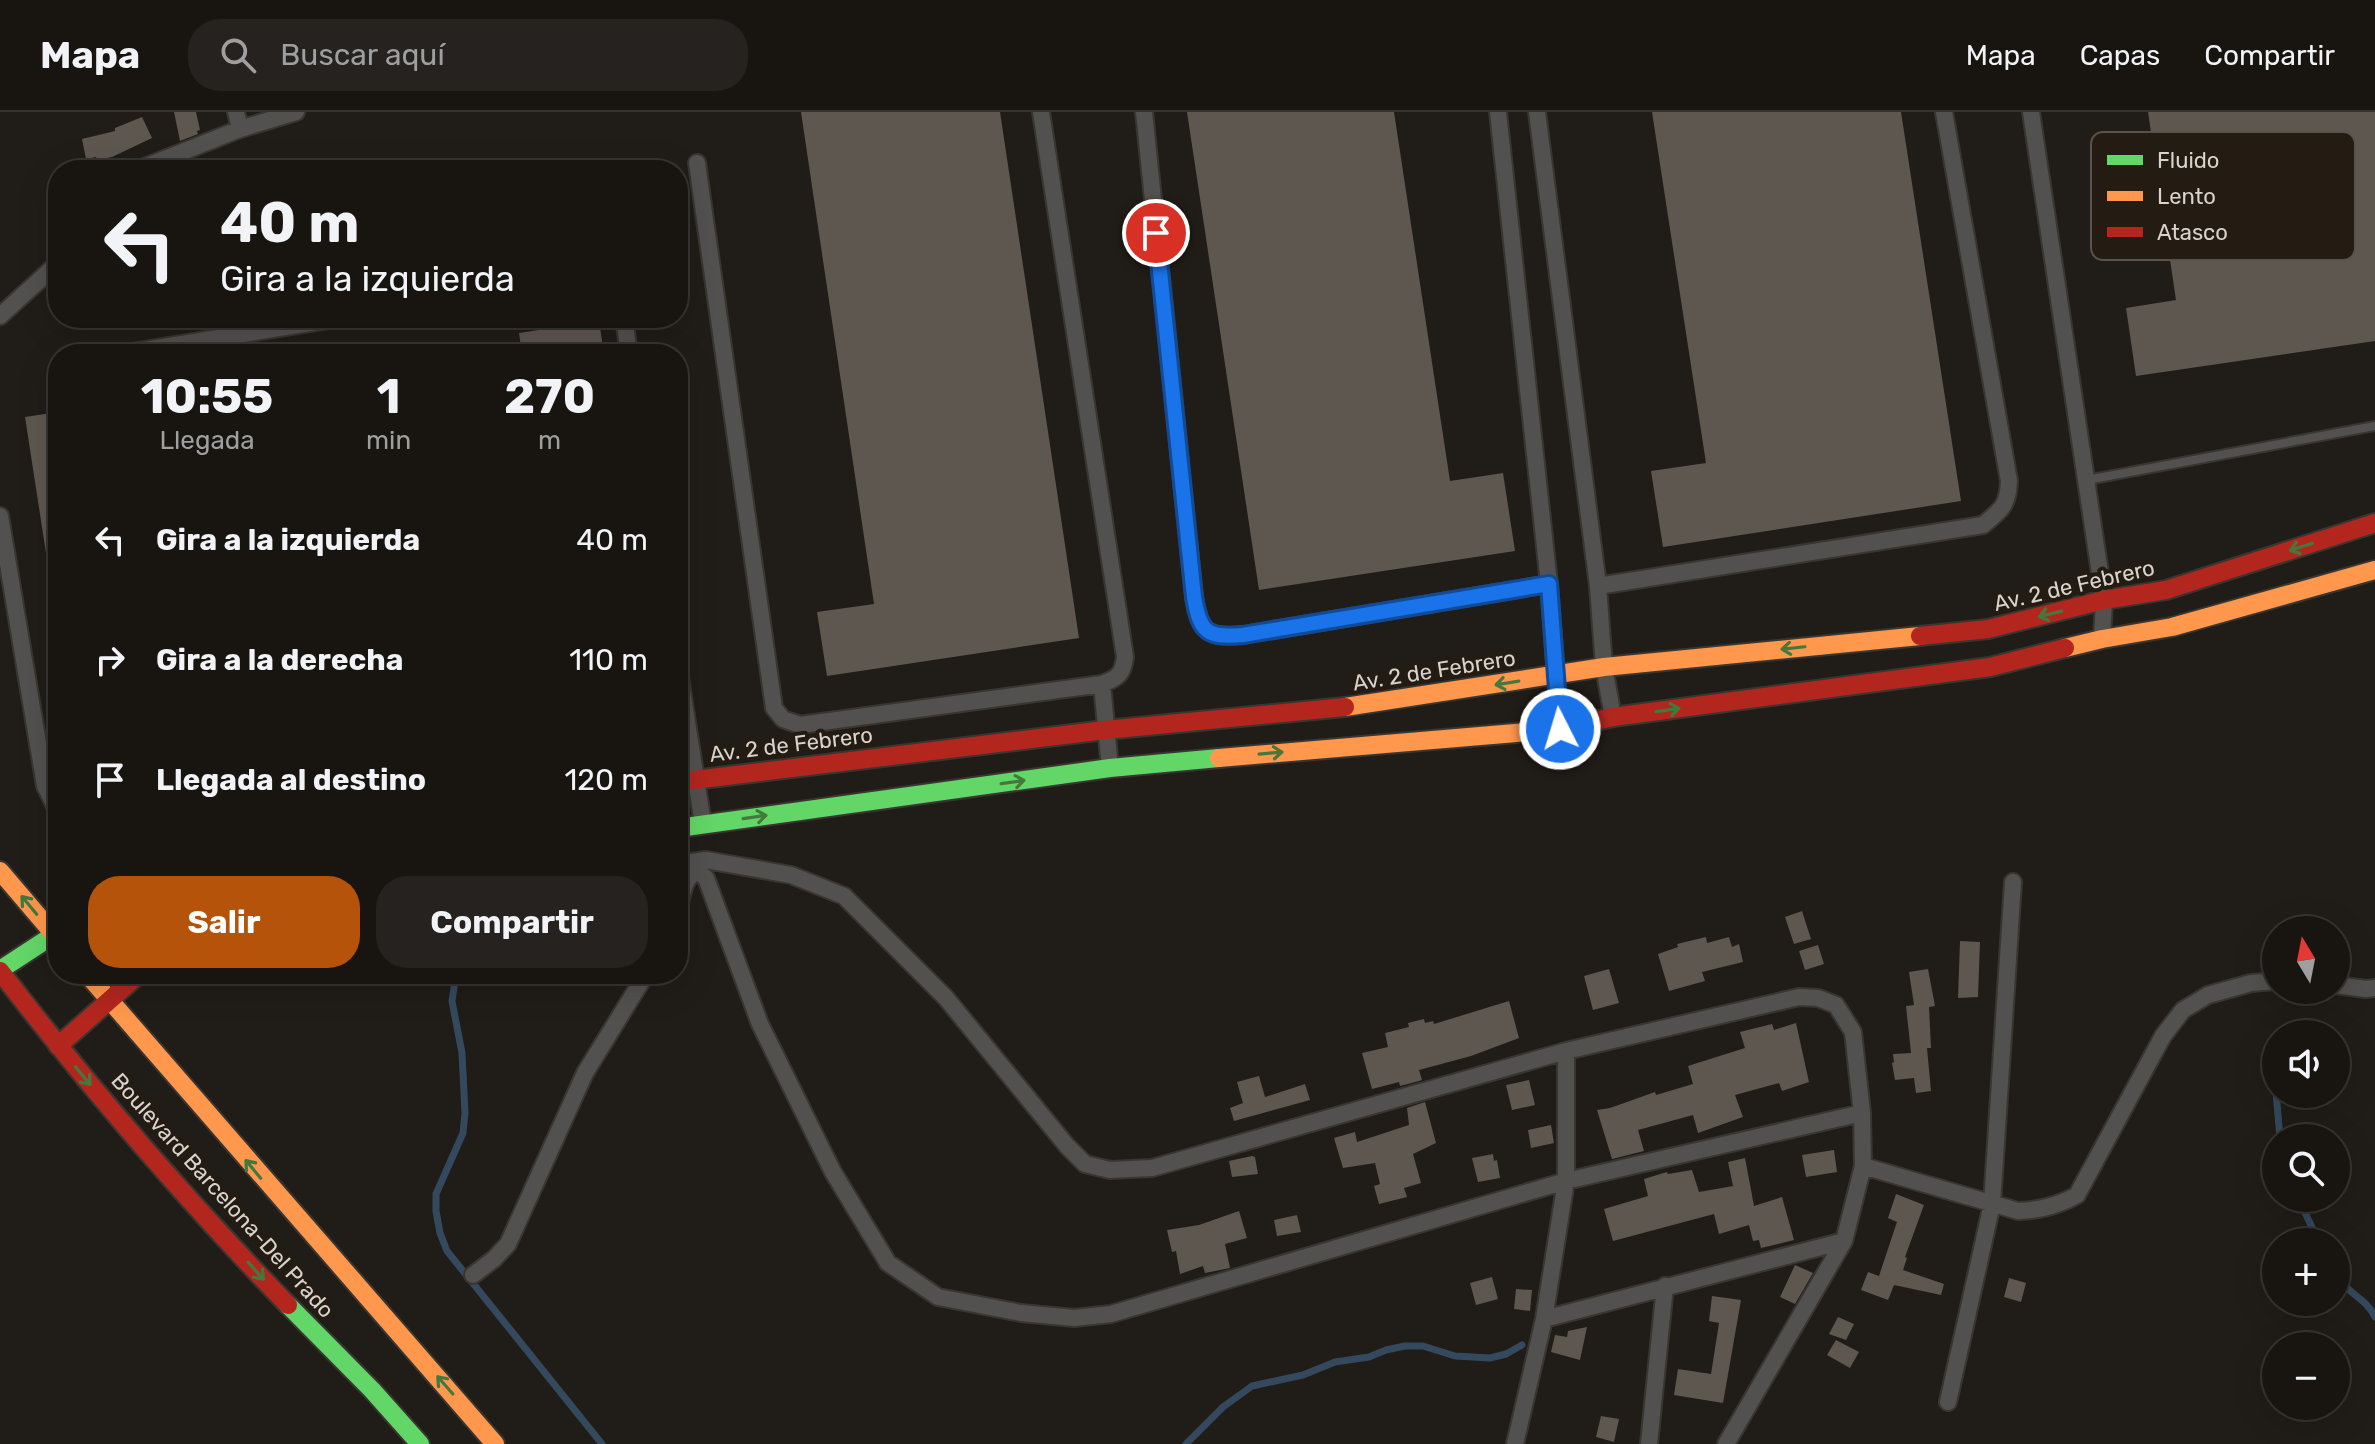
<!DOCTYPE html>
<html lang="es">
<meta charset="utf-8">
<style>
:root{--surface:#181511;--page:#25221f;--text:#f1f3f6;--muted:#9f9f9f;--line:#363431;--accent:#b45309}
body{margin:0;font-family:Rubik,sans-serif;background:var(--page);color:var(--text);height:100vh;display:flex;flex-direction:column;font-size:30px;white-space:nowrap}
*{box-sizing:border-box;margin:0}
p{font-size:26px;color:var(--muted)}
.icon{flex:none;width:44px;height:44px;fill:none;stroke:currentColor;stroke-width:2;stroke-linecap:round;stroke-linejoin:round}
.map{position:relative;flex:1;overflow:hidden}
.panel{position:absolute;left:48px;top:232px;width:640px;height:640px;display:flex;flex-direction:column;background:var(--surface);border-radius:32px;box-shadow:0 8px 32px #0002,0 0 0 2px var(--line)}
.panel>*{flex:none}
.hud{position:absolute;left:48px;top:48px;width:640px;height:168px;border-radius:32px;box-shadow:0 8px 32px #0002,0 0 0 2px var(--line);background:#181511;color:var(--text);overflow:hidden}
.needle{width:52px;rotate:350deg}
.controls{position:absolute;left:2262px;top:804px;display:grid;gap:16px}
.controls a{display:grid;place-items:center;width:88px;height:88px;border-radius:50%;background:var(--surface);box-shadow:0 8px 32px #0002,0 0 0 2px var(--line);font-size:40px}
.pin{position:absolute;display:grid;place-items:center;width:68px;height:68px;color:#fff;margin:-34px;border:4px solid #fff;border-radius:50%;box-shadow:0 2px 8px #0007}
.me{position:absolute;width:88px;margin:-44px;rotate:355deg;stroke-linejoin:round;filter:drop-shadow(0 0 6px #0008)}
.turn{display:flex;align-items:center;gap:28px;height:168px;padding:0 40px;font-size:36px}
.turn .icon{width:104px;height:104px;stroke-width:2.5}
.turn b{display:block;font-size:56px;line-height:68px}
.eta{display:flex;justify-content:space-evenly;align-items:center;height:136px;text-align:center}
.eta b{font-size:48px;font-weight:700;line-height:56px}
.button{display:flex;gap:16px;margin-top:auto;padding:16px 40px}
.button a{flex:1;height:92px;border-radius:32px;background:var(--accent);color:#fff;font-size:32px;font-weight:700;line-height:92px;text-align:center}
.button a+a{background:var(--page);color:var(--text)}
ul{padding:0;list-style:none}
li{display:flex;align-items:center;gap:24px;height:120px;padding:0 40px}
li div{flex:1}
li b{display:block;font-size:30px}
li em{font-style:normal}
header{display:flex;align-items:center;gap:48px;box-sizing:border-box;height:112px;padding:0 40px;background:var(--surface);border-bottom:2px solid var(--line)}
header strong{font-size:38px}
nav{display:flex;gap:44px;margin-inline-start:auto;font-size:28px}
.search{width:560px;height:72px;background:var(--page);display:flex;align-items:center;gap:20px;box-sizing:border-box;padding:0 28px;border-radius:32px;color:var(--muted);font-size:30px}
.map>svg:first-child{display:block}
</style>
<header>
<strong>Mapa</strong>
<div class="search"><svg class="icon" aria-label="search" viewBox="0 0 24 24"><circle cx="10" cy="10" r="6"/><path d="M15 15l6 6"/></svg>Buscar aquí</div>
<nav><a>Mapa</a><a>Capas</a><a>Compartir</a></nav>
</header>
<div class="map">
<svg width="2375" height="1332" viewBox="0 0 2375 1332">
<rect width="100%" height="100%" fill="#201c17"/>
<g fill="none" stroke-linecap="round" stroke-linejoin="round">
<path stroke="#34495d" stroke-width="7" d="M456,862L452,889L462,941L465,1001L463,1021L436,1082V1099L440,1121L447,1139L602,1332
M2281,922V919
M2276,980L2280,1026
M2298,1086L2319,1130
M2336,1164C2347,1181 2366,1186 2375,1205
M1186,1332L1223,1295L1252,1274L1303,1263L1335,1250L1369,1245L1386,1238L1405,1234H1423L1455,1244L1490,1246L1506,1242L1522,1233"/>
</g>
<path fill="#5e5750" d="M174,0H196L200,18L197,19L198,22L180,29Z
M801,0H1000L1079,526L827,564L817,500L874,492Z
M1187,0H1394L1450,369L1503,361L1515,439L1259,478Z
M1652,0H1901L1961,389L1663,435L1651,359L1706,351Z
M2148,0H2375V229L2136,264L2126,196L2176,188Z
M142,5L152,26L112,45L97,48L96,45L86,47L82,27L115,19V16Z
M599,209L604,242H522L519,221Z
M58,300V453L48,454L25,305Z
M1802,799L1811,827L1794,832L1785,805Z
M1706,825L1707,831L1729,825L1732,835L1739,832L1743,850L1702,860L1705,869L1669,879L1658,842L1678,835L1677,832Z
M1960,829L1980,830L1978,885L1958,886Z
M1818,833L1824,852L1805,858L1799,839Z
M1609,857L1619,891L1593,898L1584,864Z
M1928,857L1935,894L1929,895L1931,936H1927L1931,979L1916,981L1914,966L1895,968L1892,951L1894,950L1893,942L1911,941L1906,894L1914,893L1909,860Z
M1509,889L1519,926L1471,944L1419,958L1422,968L1419,969L1400,974L1399,970L1372,977L1362,941L1388,935L1385,921L1409,915L1408,911L1424,907L1425,911L1433,909L1434,912Z
M1796,911L1809,970L1782,979L1779,971L1735,983L1743,1005L1698,1021L1693,1003L1638,1018L1644,1039L1612,1047L1597,998L1610,996L1655,980L1656,983L1693,972L1688,954L1745,936L1740,920L1772,912L1774,918Z
M1259,964L1265,985L1305,972L1310,988L1234,1009L1230,996L1243,991L1237,970Z
M1529,968L1535,993L1512,998L1506,973Z
M1425,990L1436,1031L1413,1042L1421,1071L1404,1076L1407,1085L1379,1092L1374,1074L1380,1072L1375,1051L1343,1056L1334,1026L1355,1020L1357,1030L1409,1013L1407,996Z
M1551,1013L1554,1031L1531,1036L1528,1018Z
M1834,1038L1837,1060L1806,1065L1802,1043Z
M1493,1042L1494,1049L1497,1048L1500,1066L1478,1070L1472,1046Z
M1252,1044L1255,1045L1258,1062L1232,1065L1229,1049Z
M1745,1046L1754,1094L1782,1085L1794,1128L1761,1136L1759,1128L1753,1129L1749,1113L1719,1122L1714,1102L1613,1129L1604,1097L1648,1084L1644,1067L1667,1060L1668,1062L1692,1058L1699,1080L1733,1074L1728,1050Z
M1896,1082L1924,1093L1905,1145L1907,1146L1903,1158L1944,1172L1941,1183L1894,1173L1888,1188L1861,1178L1868,1160L1879,1164L1897,1110L1888,1106Z
M1239,1099L1247,1126L1225,1132L1230,1156L1205,1161L1203,1154L1180,1162L1176,1139L1172,1140L1167,1118L1199,1113Z
M1297,1103L1301,1120L1277,1124L1274,1108Z
M1795,1153L1813,1161L1795,1192L1780,1185Z
M1492,1165L1498,1187L1476,1193L1470,1171Z
M2009,1166L2026,1171L2021,1190L2004,1185Z
M1516,1177L1532,1178L1530,1199L1514,1197Z
M1712,1184L1741,1188L1723,1291L1674,1283L1678,1257L1711,1262L1719,1211L1709,1209Z
M1838,1205L1854,1212L1846,1228L1829,1222Z
M1587,1215L1580,1248L1551,1240L1555,1223L1567,1225L1568,1219Z
M1836,1228L1859,1240L1850,1256L1827,1243Z
M1601,1304L1619,1307L1614,1330L1596,1325Z"/>
<g fill="none" stroke-linecap="round" stroke-linejoin="round">
<g stroke="#393631" stroke-width="12">
<path id="lane" d="M2087,368L2375,314"/>
</g>
<g stroke="#393631" stroke-width="20">
<path id="street" d="M236,0L240,17
M1144,0L1194,485C1200,521 1207,526 1243,523L1549,472
M1498,0L1549,472L1560,617
M1537,0L1598,474L1604,555L1613,605
M2031,0L2104,488L2102,527
M697,51L774,596L783,607L800,613L1102,572C1118,566 1123,562 1125,545L1041,0
M137,58L240,17L296,0
M0,204L57,152
M624,206L629,242
M120,242L341,206
M0,404L45,674L58,700
M1598,474L1983,413C2001,398 2008,394 2009,369L1944,0
M678,553L703,712
M1102,572L1110,656
M678,752L706,748L791,763L844,784L946,886L1067,1034L1085,1052L1110,1058L1152,1056L1566,939L1799,885L1818,886L1836,893L1853,920L1862,1001L1863,1054L1844,1129L1726,1332
M678,797C683,783 683,763 699,760L706,766L760,912L833,1060L888,1151L938,1185L1021,1201L1074,1206L1111,1202L1566,1069L1862,1001
M2336,873L2366,877L2375,876
M1863,1054L2018,1099C2040,1098 2057,1094 2077,1083L2163,924L2183,898L2208,883L2251,871L2276,869
M473,1163L494,1147L508,1132L585,961L646,862
M1544,1207L1844,1129
M1948,1290L1992,1092L2013,770
M1515,1332L1544,1207L1566,1069V939
M1649,1332L1665,1174"/>
</g>
<g stroke="#393631" stroke-width="22">
<path id="fast" d="M678,716L1110,656L1219,646
M0,858L58,820
M288,1193L372,1278L420,1332"/>
</g>
<g stroke="#393631" stroke-width="22">
<path id="slow" d="M2065,536L2102,527L2172,515L2375,458
M1345,595L1604,555L1920,524
M1219,646L1539,619
M0,759L58,827
M87,862L495,1332"/>
</g>
<g stroke="#393631" stroke-width="22">
<path id="jam" d="M1920,524L1988,517L2104,488L2166,478L2375,411
M1539,619L1560,617L1613,605L1990,555L2065,536
M678,670L1105,618L1345,595
M0,859C89,975 186,1088 288,1193
M58,934L139,862"/>
</g>
<use href="#lane" stroke="#52514f" stroke-width="8"/>
<use href="#street" stroke="#52514f" stroke-width="16"/>
<use href="#fast" stroke="#63d668" stroke-width="18"/>
<use href="#slow" stroke="#ff974d" stroke-width="18"/>
<use href="#jam" stroke="#b3261e" stroke-width="18"/>
</g>
<defs><path id="oneway-shaft" d="M-6 0H5M1.5-3L5.5 0L1.5 3" fill="none" stroke-width="1.6" stroke-linecap="round" stroke-linejoin="round" transform="scale(2)"/></defs>
<g stroke="#44793e">
<use href="#oneway-shaft" transform="translate(2301 435) rotate(162)"/>
<use href="#oneway-shaft" transform="translate(2050 502) rotate(166)"/>
<use href="#oneway-shaft" transform="translate(1793 536) rotate(174)"/>
<use href="#oneway-shaft" transform="translate(1507 571) rotate(171)"/>
<use href="#oneway-shaft" transform="translate(1668 598) rotate(-8)"/>
<use href="#oneway-shaft" transform="translate(1271 641) rotate(-5)"/>
<use href="#oneway-shaft" transform="translate(1013 670) rotate(-8)"/>
<use href="#oneway-shaft" transform="translate(755 705) rotate(-8)"/>
<use href="#oneway-shaft" transform="translate(29 793) rotate(-130)"/>
<use href="#oneway-shaft" transform="translate(83 964) rotate(50)"/>
<use href="#oneway-shaft" transform="translate(253 1057) rotate(-130)"/>
<use href="#oneway-shaft" transform="translate(256 1159) rotate(48)"/>
<use href="#oneway-shaft" transform="translate(445 1273) rotate(-131)"/>
</g>
<g fill="none" stroke-linecap="round" stroke-linejoin="round">
<g stroke="#114b97" stroke-width="20">
<path id="route" d="M1156,121L1194,485C1200,521 1207,526 1243,523L1549,472L1560,617"/>
</g>
<use href="#route" stroke="#1a73e8" stroke-width="14"/>
</g>
<g text-anchor="middle" stroke-width="8" stroke-linejoin="round" paint-order="stroke">
<g font-size="22" fill="#d9d3cd" stroke="#241c13">
<text transform="translate(2074 473) rotate(-13)" y="8">Av. 2 de Febrero</text>
<text transform="translate(1434 558) rotate(-9)" y="8">Av. 2 de Febrero</text>
<text transform="translate(791 632) rotate(-7)" y="8">Av. 2 de Febrero</text>
<text transform="translate(223 1083) rotate(48)" y="8">Boulevard Barcelona-Del Prado</text>
</g>
</g>
<rect x="2091" y="20" width="264" height="128" rx="12" fill="#241c13" stroke="#5a534b" stroke-width="2"/>
<rect x="2107" y="43" width="36" height="10" fill="#63d668"/>
<rect x="2107" y="79" width="36" height="10" fill="#ff974d"/>
<rect x="2107" y="115" width="36" height="10" fill="#b3261e"/>
<g font-size="22" fill="#d9d3cd">
<text x="2157" y="56">Fluido</text>
<text x="2157" y="92">Lento</text>
<text x="2157" y="128">Atasco</text>
</g>
</svg>
<div class="controls">
<a><svg class="needle" viewBox="-14 -14 28 28"><path d="M0-13l5 13h-10z" fill="#e53935"/><path d="M0 13l5-13h-10z" fill="#9f9f9f"/></svg></a>
<a><svg class="icon" aria-label="sound" viewBox="0 0 24 24"><path d="M4 9h4l5-4v14l-5-4H4zM17 9q2 3 0 6"/></svg></a>
<a><svg class="icon" aria-label="search" viewBox="0 0 24 24"><circle cx="10" cy="10" r="6"/><path d="M15 15l6 6"/></svg></a>
<a>+</a>
<a>−</a>
</div>
<div class="pin" style="left:1156px;top:121px;background:#d93025"><svg class="icon" aria-label="arrive" viewBox="0 0 24 24"><path d="M6 21V4h12l-3 4 3 4H6"/></svg></div>
<svg class="me" style="left:1560px;top:617px" viewBox="-20 -20 40 40"><circle r="17" fill="#1a73e8" stroke="#fff" stroke-width="3"/><path d="M0-11L8 9 0 5-8 9z" fill="#fff"/></svg>
<div class="hud">
<div class="turn"><svg class="icon" aria-label="left" viewBox="0 0 24 24"><path d="M17 20v-9H6M10 6l-5 5 5 5"/></svg><div><b>40 m</b>Gira a la izquierda</div></div>
</div>
<section class="panel">
<div class="eta">
<div><b>10:55</b><p>Llegada</p></div>
<div><b>1</b><p>min</p></div>
<div><b>270</b><p>m</p></div>
</div>
<ul>
<li><svg class="icon" aria-label="left" viewBox="0 0 24 24"><path d="M17 20v-9H6M10 6l-5 5 5 5"/></svg><div><b>Gira a la izquierda</b></div><em>40 m</em></li>
<li><svg class="icon" aria-label="right" viewBox="0 0 24 24"><path d="M7 20v-9h11M14 6l5 5-5 5"/></svg><div><b>Gira a la derecha</b></div><em>110 m</em></li>
<li><svg class="icon" aria-label="arrive" viewBox="0 0 24 24"><path d="M6 21V4h12l-3 4 3 4H6"/></svg><div><b>Llegada al destino</b></div><em>120 m</em></li>
</ul>
<div class="button"><a>Salir</a><a>Compartir</a></div>
</section>
</div>
